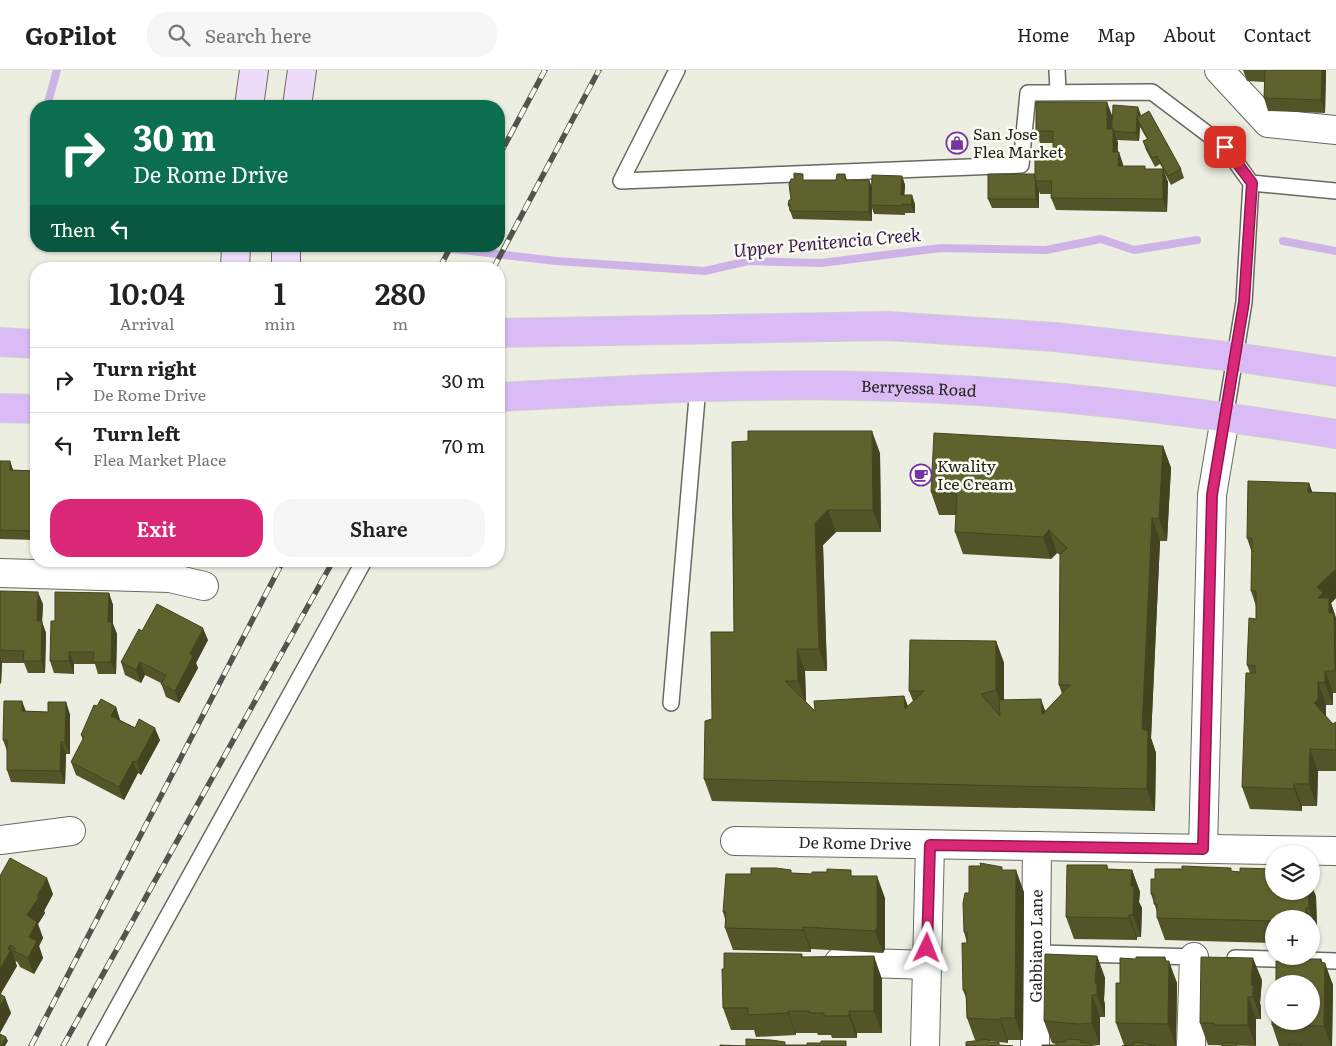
<!DOCTYPE html>
<meta charset="utf-8">
<style>
:root{--surface:#fff;--page:#f6f6f6;--text:#222;--muted:#767676;--line:#e0e0e0;--accent:#db2777}
body{margin:0;font-family:Literata,serif;background:var(--page);color:var(--text);height:100vh;display:flex;flex-direction:column;font-size:19px;white-space:nowrap}
*{box-sizing:border-box;margin:0}
p{font-size:16px;color:var(--muted)}
.icon{flex:none;width:28px;height:28px;fill:none;stroke:currentColor;stroke-width:2;stroke-linecap:round;stroke-linejoin:round}
.map{position:relative;flex:1;overflow:hidden}
.panel{position:absolute;left:30px;top:192px;width:475px;height:305px;display:flex;flex-direction:column;background:var(--surface);border-radius:20px;box-shadow:0 1px 4px #0004}
.panel>*{flex:none}
.hud{position:absolute;left:30px;top:30px;width:475px;height:152px;border-radius:20px;box-shadow:0 1px 4px #0004;background:#0b6e4f;color:#fff;overflow:hidden}
.controls{position:absolute;left:1265px;top:775px;display:grid;gap:10px}
.controls a{display:grid;place-items:center;width:55px;height:55px;border-radius:50%;background:var(--surface);box-shadow:0 1px 4px #0004;font-size:25px}
.pin{position:absolute;display:grid;place-items:center;width:42px;height:42px;color:#fff;margin:-21px;border-radius:10px;box-shadow:0 2px 8px #0006}
.me{position:absolute;width:55px;margin:-28px;rotate:2deg;stroke-linejoin:round;filter:drop-shadow(0 0 4px #0008)}
.turn{display:flex;align-items:center;gap:18px;height:105px;padding:0 20px;font-size:22px}
.turn .icon{width:65px;height:65px;stroke-width:2.5}
.turn b{display:block;font-size:35px;line-height:42px}
.then{display:flex;align-items:center;height:48px;padding:0 20px;background:#0003;gap:10px;font-size:19px}
.eta{display:flex;justify-content:space-evenly;align-items:center;height:85px;text-align:center}
.eta b{font-size:30px;font-weight:600;line-height:35px}
.cta{display:flex;gap:10px;margin-top:auto;padding:10px 20px}
.cta a{flex:1;height:58px;border-radius:20px;background:var(--accent);color:#fff;font-size:20px;font-weight:600;line-height:58px;text-align:center}
.cta a+a{background:var(--page);color:var(--text)}
ul{padding:0;list-style:none}
li{display:flex;align-items:center;gap:15px;height:65px;padding:0 20px;border-top:1px solid var(--line)}
li div{flex:1}
li b{display:block;font-size:19px}
li em{font-style:normal}
header{display:flex;align-items:center;gap:30px;box-sizing:border-box;height:70px;padding:0 25px;background:var(--surface);border-bottom:1px solid var(--line)}
header strong{font-size:24px}
nav{display:flex;gap:28px;margin-inline-start:auto;font-size:18px}
.search{width:350px;height:45px;background:var(--page);display:flex;align-items:center;gap:12px;box-sizing:border-box;padding:0 18px;border-radius:20px;color:var(--muted);font-size:19px}
.map>svg:first-child{display:block}
</style>
<header>
<strong>GoPilot</strong>
<div class="search"><svg class="icon" aria-label="search" viewBox="0 0 24 24"><circle cx="10" cy="10" r="6"/><path d="M15 15l6 6"/></svg>Search here</div>
<nav><a>Home</a><a>Map</a><a>About</a><a>Contact</a></nav>
</header>
<div class="map">
<svg width="1336" height="976" viewBox="0 0 1336 976">
<rect width="100%" height="100%" fill="#edeee2"/>
<g fill="none" stroke-linecap="round" stroke-linejoin="round">
<path stroke="#ceb4e6" stroke-width="8" d="M47,36L57,0
M1283,171L1336,181
M428,176L556,191L705,201L748,191L821,193L941,178L1046,180L1101,169L1134,180L1197,170"/>
<g stroke="#696a5f" stroke-width="18">
<path id="lane" d="M677,0L621,111L1021,95L1028,23L1152,22L1225,77L1251,113L1244,232L1225,348
M1057,0L1058,21
M1251,113L1336,121
M671,633L698,316
M1038,883L1200,887
M1235,888L1336,891
M96,976L364,491"/>
</g>
<g stroke="#696a5f" stroke-width="30">
<g id="street">
<path d="M1219,0L1268,53L1336,60"/>
<path d="M0,503L170,508L204,516"/>
<path d="M0,770L71,761"/>
<path id="s1" d="M735,771L1336,781"/>
<path d="M1203,779L1212,425L1225,348"/>
<path d="M839,892L927,895"/>
<path d="M925,976L930,775"/>
<path id="s2" d="M1035,976L1037,776"/>
<path d="M1191,976L1194,887"/>
</g>
</g>
<g stroke="#696a5f" stroke-width="30">
<path id="secondary" d="M249,36L254,0
M297,36L302,0
M286,176V199
M235,199L236,176"/>
</g>
<g stroke="#cfcfce" stroke-width="30">
<g id="primary">
<path d="M499,263L888,256L1055,267L1235,287L1336,302"/>
<path d="M0,272L36,274"/>
<path id="s3" d="M499,327C620,321 740,313 862,316C1020,319 1179,339 1336,364"/>
<path d="M0,338L36,339"/>
</g>
</g>
<use href="#lane" stroke="#fff" stroke-width="15"/>
<use href="#street" stroke="#fff" stroke-width="28"/>
<use href="#secondary" stroke="#edddfa" stroke-width="28"/>
<use href="#primary" stroke="#dbbbf5" stroke-width="28"/>
<g stroke="#54544e" stroke-width="5.5">
<path id="rail" d="M499,86L545,0
M439,199L451,176
M493,199L599,0
M31,976L283,491
M63,976L333,491"/>
</g>
<use href="#rail" stroke="#fafcef" stroke-width="4" stroke-dasharray="11" stroke-linecap="butt"/>
</g>
<path fill="#515528" fill-rule="evenodd" d="M1243,0H1326L1325,43L1268,41L1264,28V12L1247,11Z
M1112,45V59L1141,46L1181,99L1184,108L1171,115L1163,100L1168,112L1167,142L1056,140L1051,128V124H1040L1039,121V138H992L988,129L1035,104L1053,86V73H1040L1036,61ZM1140,57L1147,69L1143,71L1146,80L1155,97L1160,94L1163,99H1147L1123,96L1118,82L1117,70L1139,71Z
M845,104L847,110L872,116L902,106L905,115L904,125L915,134V143H905V145L874,144L872,138V151L793,149L788,135L805,110H836Z
M732,372L880,383L881,462H836L823,475L827,601H805L806,632L815,641L904,626L908,636L913,631L909,621L996,571L1004,593V630L1045,641L1062,624L1059,615L1060,485L1057,483L1051,489L963,484L955,462L956,445H939L931,422L1163,376L1171,398L1167,471H1160L1151,668L1156,683L1155,741L712,731L704,709L712,649L734,562Z
M0,391H10L13,400L36,401V393V470L0,469Z
M1309,413L1312,422L1336,423V528L1331,533L1336,548V623H1333V635H1326V647L1333,654L1336,652V701H1318L1317,736H1302V741L1250,739L1242,717L1250,603L1247,595L1256,549V536L1251,521L1252,483L1247,468Z
M0,521L43,534L42,552L46,563L45,603H28L24,593H2L1,614L0,613Z
M109,523L113,535V554L117,564L116,604H98L95,594H74V604L54,603L50,591L55,551Z
M142,561L208,570L196,593L198,598L179,633L166,627L161,613L145,605L141,613L125,605L121,592Z
M66,632L70,645V684H66L65,714L11,712L7,700V681L3,670L26,641L48,642Z
M97,636L116,637L120,650L160,670L141,705L138,703L124,730L76,705L71,692L83,670L81,665Z
M1107,795L1108,799L1132,800L1140,822L1139,832L1142,838L1141,867H1137V870L1074,869L1066,847Z
M1003,800L1024,822L1023,970H1008V973L990,971V972L966,976L979,970H975L967,948L966,928L963,920L967,873L964,862L969,823Z
M1232,801L1316,826L1317,860H1314V875L1311,874V849H1274V873L1165,870L1157,848V842L1151,824Z
M792,803L854,806L885,828V879L883,883L811,879V882L733,880L725,858V849L723,842L751,804Z
M0,806L53,824L44,841L45,843L38,854L43,868L39,876L43,888L34,904L20,897L18,893L16,891L15,892L17,896L0,925L11,943L0,963Z
M802,884L803,887L882,909V963H857V968H832L831,965H818L817,963H796V965L756,967L754,960H731L723,938Z
M1097,886L1105,908L1104,930L1105,935V947H1100V975L1091,976L1056,975V974L1052,973L1044,951Z
M1321,889L1333,915L1332,976H1279L1272,955L1292,891Z
M1166,891L1177,913L1176,976H1122L1124,975L1116,953L1120,913Z
M1262,910L1260,933L1261,937V949H1256V976L1208,975L1200,953Z"/>
<path fill="#424520" d="M1322,0H1326L1325,43L1321,30Z
M1107,32L1112,45L1111,72L1107,59Z
M1138,37L1141,45L1137,48Z
M1137,48L1140,57L1139,71L1136,63Z
M1113,59L1118,72L1117,94L1113,82Z
M1119,82L1123,94V108L1118,96Z
M1163,99L1168,112L1167,142L1163,129Z
M902,106L905,115L904,133L901,125Z
M869,110L873,119L871,135L872,138V151L869,142Z
M1036,112L1039,121V138L1036,129Z
M912,125L915,134V143L911,135Z
M872,361L880,383L881,462L873,440Z
M1163,376L1171,398L1167,471L1159,449Z
M10,391L13,400V409L10,400Z
M1309,413L1317,435L1308,422Z
M828,440L836,462L823,475L827,601L819,579L815,453Z
M1152,448L1160,471L1151,668L1156,683L1155,741L1147,719L1142,659Z
M1049,460L1057,483L1051,489L1043,467Z
M1336,499V528L1331,533L1336,548V603L1318,528L1317,517Z
M38,522L43,534L42,552L46,563L45,603L41,591L37,551Z
M109,523L113,535V554L117,564L116,604L111,592L108,552Z
M203,558L208,570L196,593L198,598L179,633L175,621L190,584Z
M996,571L1004,593V642L996,620Z
M797,579L805,601L806,633L798,611Z
M69,582L74,594V604L69,591Z
M0,587L2,593L1,614L0,611Z
M140,592L145,605L141,613L136,600Z
M1325,601L1333,623V635L1325,613Z
M1318,612L1326,635V651L1314,633Z
M904,626L912,648L905,639Z
M1041,629L1049,651L1042,645Z
M22,631L27,644L22,641Z
M66,632L70,645V684L65,672Z
M116,637L120,650L116,658L111,646Z
M155,658L160,670L141,705L137,692Z
M61,672L66,684L65,714L60,701Z
M1310,679L1318,701L1317,736L1309,714Z
M133,691L138,703L124,730L119,717Z
M1294,714L1302,736V741L1294,719Z
M1016,800L1024,822L1023,970L1015,948Z
M1132,800L1140,822L1139,832L1142,838L1141,867L1133,845L1131,816Z
M877,806L885,828V879L883,883L875,861Z
M47,808L53,824L44,841L45,843L38,854L43,868L39,876L43,888L34,904L28,888L29,867L27,845Z
M1311,814L1316,826L1317,860L1309,838L1308,821H1311Z
M1306,838L1310,849H1306Z
M1129,845L1137,867V870L1129,848Z
M1311,852L1314,860V875L1311,867Z
M803,857L811,879V882L803,860Z
M10,875L17,896L0,925V899Z
M874,886L882,909V963L874,941Z
M1097,886L1105,908L1104,930L1105,935V947L1097,925L1095,913Z
M1165,887L1169,897V891L1177,913L1176,976L1168,954Z
M1253,888L1262,910L1260,933L1261,937V949L1253,927L1251,915Z
M1321,889L1325,899V893L1333,915L1332,976H1331L1324,956Z
M1092,925L1100,947V975L1092,953Z
M5,927L11,943L0,963V936Z
M1248,927L1256,949V976L1248,955Z
M788,941L796,963V965L788,943Z
M849,941L857,963V968L849,946Z
M1000,948L1008,970V973L1000,950Z
M6,967L8,971L5,976H1Z"/>
<path fill="#5e632e" stroke="#424520" d="M1265,0H1322L1321,30L1264,28Z
M1036,32H1107V59H1113V82H1119L1118,96H1145V99H1163V129L1051,128L1052,111H1035V86H1053V61H1036Z
M1113,35L1138,37L1137,48L1149,41L1181,99L1168,106L1157,86L1152,88L1143,71L1148,69L1137,48L1136,63L1114,61L1113,59H1112Z
M794,103L803,104V110H836L837,104H845V110H869V142L790,141V135H788L789,130H791L789,114L791,109H794Z
M988,104H1035L1036,129H988Z
M872,105L902,106L901,125H912L911,135L902,134V136L871,135Z
M748,361H872L873,440H828L815,453L819,579H797L798,611H785L815,641L814,631L904,626L905,639L924,621H909L910,570L996,571V620L981,624L1000,646L999,630L1041,629L1042,645L1070,615H1059L1060,484L1067,478L1049,460L1043,467L955,462L957,424L931,422L934,363L1163,376L1159,449L1152,448L1142,659L1148,661L1147,719L704,709L705,651L712,649L711,562H734L732,372L748,371Z
M0,391H10V400L36,401V393V461L0,460Z
M1248,411L1309,413L1308,422L1336,423V499L1317,517L1323,523L1318,528H1329V543H1334L1335,601H1325V613L1318,612V629L1314,633L1333,654L1336,652V680L1310,679L1309,714H1294V719L1242,717L1246,603H1255V596L1247,595L1249,548L1256,549V521H1251L1252,468H1247Z
M0,521L38,522L37,551H42L41,591H23L24,581L0,580Z
M55,522L109,523L108,552H112L111,592H93L94,582H69V591H50L51,551H55Z
M157,534L203,558L190,584L193,586L175,621L161,614L166,605L140,592L136,600L121,592L139,559L142,561Z
M101,629L116,637L111,646L135,658L139,649L155,658L137,692L133,691L119,717L71,692L84,667L81,665L94,635L97,636Z
M4,631H22V641L48,642V632H66L65,672H61L60,701L7,700V670H3Z
M10,788L47,808L37,826L39,827L27,845L37,852L29,867L37,871L28,888L14,881L15,878L10,875L8,879L11,880L0,899V806Z
M980,793L1002,797V800H1016L1015,948H1000V950L967,948L966,920H963L962,873H967V862H964L963,833L965,823H969V796H981Z
M1067,795H1107V799L1132,800L1131,816H1134L1133,845H1129V848L1066,847Z
M1182,796L1231,798V801L1240,802V798L1274,799V821H1308L1309,838H1306V849H1274V851L1157,848V834H1154V824H1151V809H1155V799H1182Z
M751,798H776L791,800V803L812,804V802H827V799L851,800V806H877V857L875,861L803,857V860L725,858L726,842H723L726,804H751Z
M724,883L802,884L801,887L874,886V941H849V946H824V943H810L809,941H788V943L748,945V938H723L722,899H724Z
M1045,884L1097,886L1095,913H1097V925H1092V953L1078,954L1044,951Z
M1136,887H1165V891H1169L1168,954L1116,953V913H1120V888L1136,889Z
M1201,887L1253,888L1251,915H1253V927H1248V955H1214V953H1200Z
M1293,889H1321V892L1325,893L1324,956L1272,955V916H1274V951H1311V914H1276V891H1292Z
M0,924L5,927L0,936Z
M0,964L6,967L1,976H0Z
M746,969L771,970L785,972V975H807V973H821V971H846V976H720V975L746,976Z
M989,969V972H999V975L1013,976H966V972Z
M1066,969L1081,970V973H1090L1091,976H1042V975H1056V972H1066Z
M1134,972L1155,975V976H1122L1134,975Z
M1222,973H1237L1236,976H1222Z
M1289,974H1301V976H1289Z"/>
<g fill="none" stroke-linecap="round" stroke-linejoin="round">
<g stroke="#8e194d" stroke-width="12">
<path id="route" d="M927,878L930,775L1203,779L1212,425L1244,232L1252,113L1225,77"/>
</g>
<use href="#route" stroke="#db2777" stroke-width="9"/>
</g>
<defs>
<g id="shop-ring" transform="scale(1.125)"><circle r="9.5" fill="#fafcef" stroke="#7832a5" stroke-width="1.5"/><path d="M-5-2.5h2.3a2.7 3.5 0 0 1 5.4 0H5L5.5 6h-11ZM-1.5-2.5h3a1.5 2.3 0 0 0-3 0Z" fill="#7832a5"/></g>
<g id="cafe-ring" transform="scale(1.125)"><circle r="9.5" fill="#fafcef" stroke="#7832a5" stroke-width="1.5"/><path d="M-5.5-4.5H6V0H3Q3 3.5 0 3.5H-2.5Q-5.5 3.5-5.5 0ZM3-3.2v2h1.7v-2ZM-6 4.5H4V6H-6Z" fill="#7832a5"/></g>
</defs>
<g fill-rule="evenodd">
<use href="#shop-ring" x="957" y="73"/>
<use href="#cafe-ring" x="921" y="405"/>
</g>
<g text-anchor="middle" stroke-width="5" stroke-linejoin="round" paint-order="stroke">
<g font-size="16" fill="#242420" stroke="#fafcef" text-anchor="start">
<text x="973" y="70">San Jose<tspan x="973" dy="18">Flea Market</tspan></text>
<text x="937" y="402">Kwality<tspan x="937" dy="18">Ice Cream</tspan></text>
</g>
<g font-size="16" fill="#242420" stroke="#fafcef">
<text dy="6" stroke="none"><textPath href="#s3" startOffset="420">Berryessa Road</textPath></text>
<text dy="6" stroke="none"><textPath href="#s1" startOffset="120">De Rome Drive</textPath></text>
<text dy="6" stroke="none"><textPath href="#s2" startOffset="100">Gabbiano Lane</textPath></text>
</g>
<g font-size="18" font-style="italic" fill="#3c1954" stroke="#fafcef">
<text transform="translate(827 173) rotate(-5)" y="6">Upper Penitencia Creek</text>
</g>
</g>
</svg>
<div class="controls">
<a><svg class="icon" aria-label="layers" viewBox="0 0 24 24"><path d="M12 4l9 5-9 5-9-5zM3 14l9 5 9-5"/></svg></a>
<a>+</a>
<a>−</a>
</div>
<div class="pin" style="left:1225px;top:77px;background:#d93025"><svg class="icon" aria-label="arrive" viewBox="0 0 24 24"><path d="M6 21V4h12l-3 4 3 4H6"/></svg></div>
<svg class="me" style="left:927px;top:878px" viewBox="-20 -20 40 40"><path d="M0-17L14 15 0 8-14 15z" fill="#db2777" stroke="#fff" stroke-width="4"/></svg>
<div class="hud">
<div class="turn"><svg class="icon" aria-label="right" viewBox="0 0 24 24"><path d="M7 20v-9h11M14 6l5 5-5 5"/></svg><div><b>30 m</b>De Rome Drive</div></div>
<div class="then">Then<svg class="icon" aria-label="left" viewBox="0 0 24 24"><path d="M17 20v-9H6M10 6l-5 5 5 5"/></svg></div>
</div>
<section class="panel">
<div class="eta">
<div><b>10:04</b><p>Arrival</p></div>
<div><b>1</b><p>min</p></div>
<div><b>280</b><p>m</p></div>
</div>
<ul>
<li><svg class="icon" aria-label="right" viewBox="0 0 24 24"><path d="M7 20v-9h11M14 6l5 5-5 5"/></svg><div><b>Turn right</b><p>De Rome Drive</p></div><em>30 m</em></li>
<li><svg class="icon" aria-label="left" viewBox="0 0 24 24"><path d="M17 20v-9H6M10 6l-5 5 5 5"/></svg><div><b>Turn left</b><p>Flea Market Place</p></div><em>70 m</em></li>
</ul>
<div class="cta"><a>Exit</a><a>Share</a></div>
</section>
</div>
